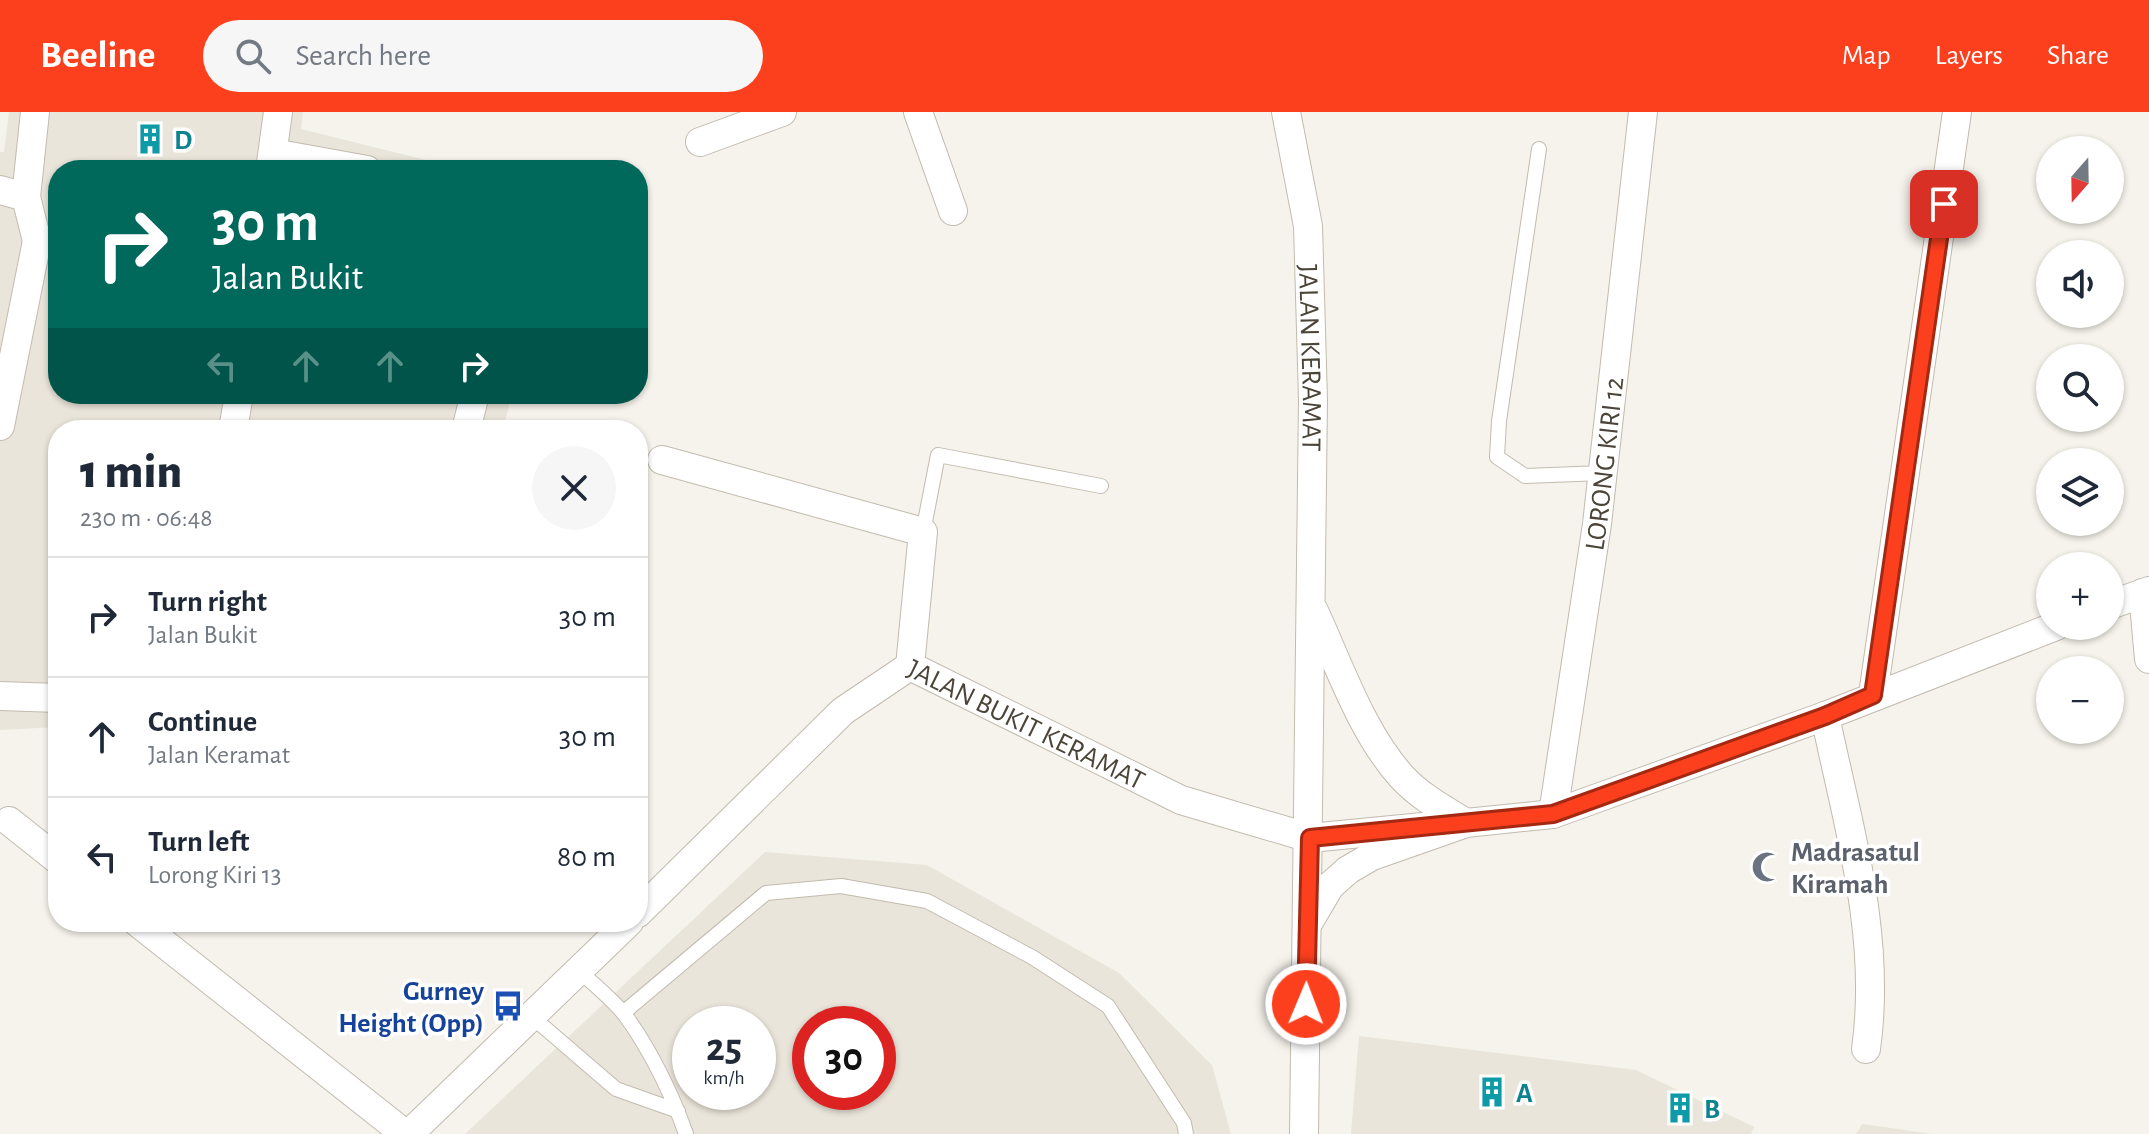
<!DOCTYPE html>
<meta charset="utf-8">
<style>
:root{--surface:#fff;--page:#f6f6f7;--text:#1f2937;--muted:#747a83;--line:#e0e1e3;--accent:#fc3f1d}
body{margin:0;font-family:"Alegreya Sans",sans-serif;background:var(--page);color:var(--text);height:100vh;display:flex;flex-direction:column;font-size:30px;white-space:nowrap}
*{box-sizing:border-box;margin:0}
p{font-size:26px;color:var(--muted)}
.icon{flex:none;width:44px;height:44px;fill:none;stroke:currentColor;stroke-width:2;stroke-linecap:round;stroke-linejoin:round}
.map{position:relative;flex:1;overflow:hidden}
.details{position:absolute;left:48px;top:308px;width:600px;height:512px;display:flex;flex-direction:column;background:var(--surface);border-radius:32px;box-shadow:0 2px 6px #0004}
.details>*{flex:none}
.banner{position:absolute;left:48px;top:48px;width:600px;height:244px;border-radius:32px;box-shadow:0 2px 6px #0004;background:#00695c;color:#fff;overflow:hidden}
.needle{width:52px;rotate:200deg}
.buttons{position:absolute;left:2036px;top:24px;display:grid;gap:16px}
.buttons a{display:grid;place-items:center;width:88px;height:88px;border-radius:50%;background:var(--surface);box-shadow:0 2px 6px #0004;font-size:40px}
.speed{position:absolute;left:672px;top:894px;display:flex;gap:16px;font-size:40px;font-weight:700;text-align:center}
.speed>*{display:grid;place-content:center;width:104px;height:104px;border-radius:50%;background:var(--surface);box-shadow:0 2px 6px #0004;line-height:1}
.speed small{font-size:20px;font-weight:400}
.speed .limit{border:12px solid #d22;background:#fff;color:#111}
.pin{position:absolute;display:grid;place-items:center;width:68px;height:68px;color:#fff;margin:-34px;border-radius:16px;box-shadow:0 4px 12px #0006}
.me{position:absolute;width:88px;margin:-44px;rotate:1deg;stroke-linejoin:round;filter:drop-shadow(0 0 6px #0008)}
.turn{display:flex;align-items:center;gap:28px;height:168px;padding:0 32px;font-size:36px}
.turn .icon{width:104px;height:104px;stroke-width:2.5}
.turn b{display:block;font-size:56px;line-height:68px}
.lanes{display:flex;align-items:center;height:76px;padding:0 32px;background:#0003;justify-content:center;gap:40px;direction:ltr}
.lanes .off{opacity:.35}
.round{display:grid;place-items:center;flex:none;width:84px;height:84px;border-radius:42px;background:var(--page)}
.headline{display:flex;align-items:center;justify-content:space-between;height:136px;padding:0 32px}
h1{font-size:48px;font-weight:800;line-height:60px}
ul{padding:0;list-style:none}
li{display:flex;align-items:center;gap:24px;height:120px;padding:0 32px;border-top:2px solid var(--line)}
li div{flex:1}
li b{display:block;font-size:30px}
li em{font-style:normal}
header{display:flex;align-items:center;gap:48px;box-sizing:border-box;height:112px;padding:0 40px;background:var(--accent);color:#fff}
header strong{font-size:38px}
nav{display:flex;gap:44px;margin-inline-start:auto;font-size:28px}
.search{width:560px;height:72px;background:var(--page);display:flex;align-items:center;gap:20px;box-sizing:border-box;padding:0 28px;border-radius:44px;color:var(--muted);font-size:30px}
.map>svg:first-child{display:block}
</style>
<header>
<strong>Beeline</strong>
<div class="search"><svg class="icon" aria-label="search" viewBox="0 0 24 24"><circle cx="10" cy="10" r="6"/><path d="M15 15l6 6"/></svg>Search here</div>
<nav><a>Map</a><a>Layers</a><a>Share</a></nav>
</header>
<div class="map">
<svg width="2149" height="1022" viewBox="0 0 2149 1022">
<rect width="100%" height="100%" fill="#f6f3ec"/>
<path fill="#eae5da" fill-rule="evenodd" d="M9,0H303L301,17L466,58H58V282H512L503,318H58V615L0,618V40H4Z
M765,740L927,753L1119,861L1212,953L1231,1022H465ZM690,912H758V980H690ZM810,912H878V980H810Z
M1359,924L1636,958L1754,1015L1751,1022H1351Z
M1862,1012H1863L1932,1022H1856Z"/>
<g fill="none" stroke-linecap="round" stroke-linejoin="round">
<g stroke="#c2bbae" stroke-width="16">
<path id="service" d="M1539,37L1499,309L1497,345L1525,364L1603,361
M923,420L938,343L1101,374
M579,859C595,873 612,887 625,903C650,937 672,982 686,1022
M623,901L766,781L841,774L927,789L1032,845L1108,894L1184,1011L1186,1022
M531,904L616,977L678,999"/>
</g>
<g stroke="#c2bbae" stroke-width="30">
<g id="minor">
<path d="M918,0L953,99"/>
<path id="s1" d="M1286,0L1308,114L1313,288L1304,1022"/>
<path d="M700,30L782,0"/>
<path d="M273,41L367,58"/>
<path d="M270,58L278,0"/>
<path d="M0,78L26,85L37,129L58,134"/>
<path d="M26,85L35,0"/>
<path d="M0,314L37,129"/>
<path d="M233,318L239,282"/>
<path d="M466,318L475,282"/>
<path d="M662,348L923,420L910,554"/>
<path d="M2143,481L2149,547"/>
<path d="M2110,493L2149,479"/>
<path d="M1314,499C1339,553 1361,619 1401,664C1419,684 1443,697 1466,711"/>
<path id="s2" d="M910,554L1181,688L1310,726L1423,715"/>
<path d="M1873,583L1957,0"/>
<path d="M0,584L58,586"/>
<path d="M1825,604C1848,714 1882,824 1866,937"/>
<path id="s3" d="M1553,702L1597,412L1643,0"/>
<path d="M9,709L58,748"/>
<path d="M638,801L843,599L910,554"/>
<path d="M1310,808L1330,774L1348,758L1372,744L1466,711L1553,702L1825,604L2056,514"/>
<path d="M137,810L405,1022"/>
<path d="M409,1022L629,810"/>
</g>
</g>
<use href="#service" stroke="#fff" stroke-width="14"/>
<use href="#minor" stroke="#fff" stroke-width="28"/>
</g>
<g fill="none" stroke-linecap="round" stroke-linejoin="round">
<g stroke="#a42913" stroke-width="20">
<path id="route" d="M1306,892L1310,726L1553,702L1825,604L1873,583L1944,92"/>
</g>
<use href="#route" stroke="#fc3f1d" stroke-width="14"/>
</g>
<defs>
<g id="building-bare" transform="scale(2.4)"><path d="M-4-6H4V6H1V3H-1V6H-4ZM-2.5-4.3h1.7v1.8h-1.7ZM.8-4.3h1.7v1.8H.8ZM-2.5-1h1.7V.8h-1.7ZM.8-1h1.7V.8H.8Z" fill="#0f9aa8" stroke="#fff" stroke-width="2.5" paint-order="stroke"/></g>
<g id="mosque-bare" transform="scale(2.4)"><path d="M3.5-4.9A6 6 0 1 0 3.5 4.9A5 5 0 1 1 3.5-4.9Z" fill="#6b7280" stroke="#fff" stroke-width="2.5" paint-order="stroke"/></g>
<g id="bus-bare" transform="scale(2.4)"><path d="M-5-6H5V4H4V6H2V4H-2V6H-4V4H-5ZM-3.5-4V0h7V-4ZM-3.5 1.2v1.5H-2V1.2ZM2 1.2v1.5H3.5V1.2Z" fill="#1a4fb4" stroke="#fff" stroke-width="2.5" paint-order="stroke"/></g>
</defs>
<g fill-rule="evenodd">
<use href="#building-bare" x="150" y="27"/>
<use href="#mosque-bare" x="1767" y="755"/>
<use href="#bus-bare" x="508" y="894"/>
<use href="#building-bare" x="1492" y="980"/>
<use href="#building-bare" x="1680" y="996"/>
</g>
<g text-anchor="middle" stroke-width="7" stroke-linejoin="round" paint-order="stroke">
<g font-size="28" font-weight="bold" fill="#0d838f" stroke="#fff" text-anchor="start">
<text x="174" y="37">D</text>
<text x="1516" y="990">A</text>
<text x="1704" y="1006">B</text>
</g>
<g font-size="28" fill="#4b4439" stroke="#fff">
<text dy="10" stroke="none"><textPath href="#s1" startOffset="248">JALAN KERAMAT</textPath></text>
<text dy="10" stroke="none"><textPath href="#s3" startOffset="354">LORONG KIRI 12</textPath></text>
<text dy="10" stroke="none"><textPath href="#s2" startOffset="130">JALAN BUKIT KERAMAT</textPath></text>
</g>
<g font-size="28" font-weight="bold" fill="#5b616d" stroke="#fff" text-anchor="start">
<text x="1791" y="749">Madrasatul<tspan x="1791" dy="32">Kiramah</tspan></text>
</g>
<g font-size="28" font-weight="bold" fill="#164399" stroke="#fff" text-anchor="end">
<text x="484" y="888">Gurney<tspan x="484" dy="32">Height (Opp)</tspan></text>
</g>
</g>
</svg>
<div class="buttons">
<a><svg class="needle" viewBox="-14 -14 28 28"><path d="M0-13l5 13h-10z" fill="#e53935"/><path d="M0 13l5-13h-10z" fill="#747a83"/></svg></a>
<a><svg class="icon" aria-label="sound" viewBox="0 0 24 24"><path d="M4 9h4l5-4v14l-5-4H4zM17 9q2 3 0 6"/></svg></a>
<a><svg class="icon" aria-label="search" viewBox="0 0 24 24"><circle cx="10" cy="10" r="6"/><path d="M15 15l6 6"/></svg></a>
<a><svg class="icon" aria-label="layers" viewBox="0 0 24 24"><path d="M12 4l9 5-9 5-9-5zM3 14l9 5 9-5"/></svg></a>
<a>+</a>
<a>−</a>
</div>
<div class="speed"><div>25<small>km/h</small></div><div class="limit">30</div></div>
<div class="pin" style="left:1944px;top:92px;background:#d93025"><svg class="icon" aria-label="arrive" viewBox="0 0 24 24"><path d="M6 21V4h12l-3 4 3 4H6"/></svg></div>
<svg class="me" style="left:1306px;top:892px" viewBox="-20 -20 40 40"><circle r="17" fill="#fc3f1d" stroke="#fff" stroke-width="3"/><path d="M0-11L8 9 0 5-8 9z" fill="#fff"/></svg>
<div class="banner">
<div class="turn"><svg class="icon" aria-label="right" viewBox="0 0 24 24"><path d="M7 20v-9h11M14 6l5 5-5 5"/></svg><div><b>30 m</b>Jalan Bukit</div></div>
<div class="lanes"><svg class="icon off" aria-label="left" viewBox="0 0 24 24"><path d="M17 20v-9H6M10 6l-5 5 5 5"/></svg><svg class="icon off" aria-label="ahead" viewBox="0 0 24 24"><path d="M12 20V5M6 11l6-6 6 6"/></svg><svg class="icon off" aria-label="ahead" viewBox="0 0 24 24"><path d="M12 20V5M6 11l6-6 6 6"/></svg><svg class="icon" aria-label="right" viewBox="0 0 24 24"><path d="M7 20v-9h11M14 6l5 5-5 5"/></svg></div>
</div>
<section class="details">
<div class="headline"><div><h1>1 min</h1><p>230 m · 06:48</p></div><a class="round"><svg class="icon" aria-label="close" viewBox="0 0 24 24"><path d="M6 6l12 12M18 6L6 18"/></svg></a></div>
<ul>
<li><svg class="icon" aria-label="right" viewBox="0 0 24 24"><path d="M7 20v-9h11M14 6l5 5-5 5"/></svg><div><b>Turn right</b><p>Jalan Bukit</p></div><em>30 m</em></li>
<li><svg class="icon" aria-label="ahead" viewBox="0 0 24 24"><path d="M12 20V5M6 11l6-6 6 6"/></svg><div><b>Continue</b><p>Jalan Keramat</p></div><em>30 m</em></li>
<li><svg class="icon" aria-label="left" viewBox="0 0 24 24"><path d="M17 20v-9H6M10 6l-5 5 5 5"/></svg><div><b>Turn left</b><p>Lorong Kiri 13</p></div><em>80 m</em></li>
</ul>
</section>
</div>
